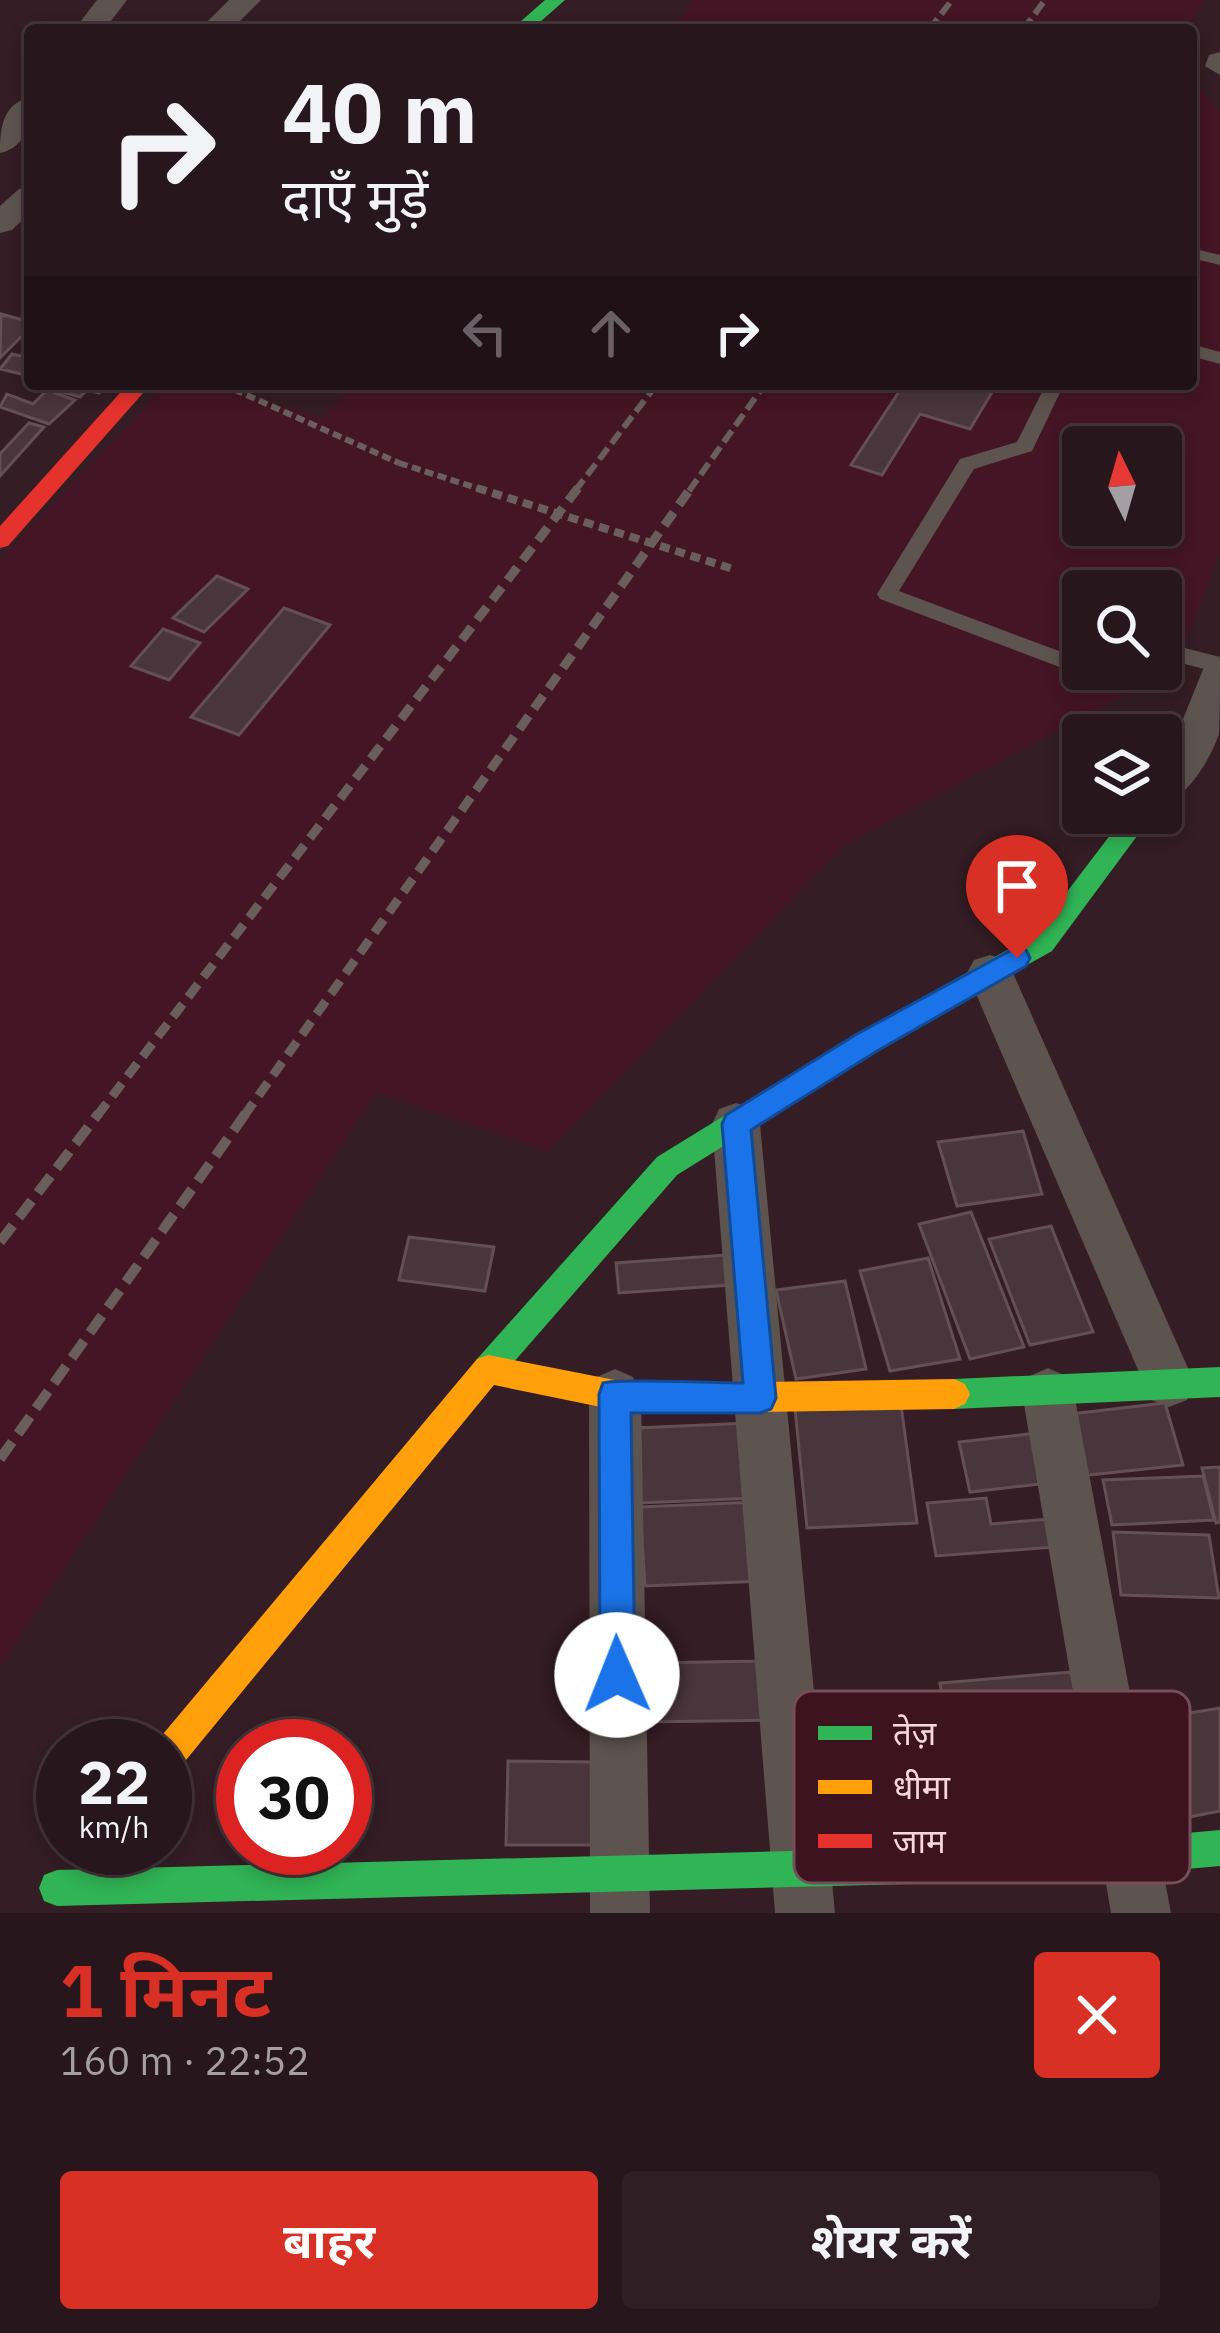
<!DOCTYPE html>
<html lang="hi">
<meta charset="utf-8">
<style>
:root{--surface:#27161b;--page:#2f1f24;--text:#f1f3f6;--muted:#a49fa3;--line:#43353a;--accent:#d93025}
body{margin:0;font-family:"IBM Plex Sans","Noto Sans Devanagari",sans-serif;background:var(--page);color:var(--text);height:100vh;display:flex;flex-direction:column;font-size:45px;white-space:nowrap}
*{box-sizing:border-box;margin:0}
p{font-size:39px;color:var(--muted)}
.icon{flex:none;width:66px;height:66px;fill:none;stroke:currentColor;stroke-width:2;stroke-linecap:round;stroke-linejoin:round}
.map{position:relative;height:1913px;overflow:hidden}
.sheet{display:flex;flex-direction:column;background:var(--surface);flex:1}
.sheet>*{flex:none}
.guide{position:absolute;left:24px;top:24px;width:1173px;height:366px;border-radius:12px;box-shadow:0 6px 18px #0003,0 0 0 3px var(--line);background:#27161b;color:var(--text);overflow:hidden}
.needle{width:78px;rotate:355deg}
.tools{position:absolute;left:1062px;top:426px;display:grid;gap:24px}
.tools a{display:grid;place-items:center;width:120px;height:120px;border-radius:12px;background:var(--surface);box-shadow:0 6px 18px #0003,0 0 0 3px var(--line);font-size:60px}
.speed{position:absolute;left:36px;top:1719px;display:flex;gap:24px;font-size:60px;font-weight:700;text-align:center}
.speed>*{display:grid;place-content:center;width:156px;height:156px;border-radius:50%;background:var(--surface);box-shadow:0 6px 18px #0003,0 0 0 3px var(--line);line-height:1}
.speed small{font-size:30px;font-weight:400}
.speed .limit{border:18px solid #d22;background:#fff;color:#111}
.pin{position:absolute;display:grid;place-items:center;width:102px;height:102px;color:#fff;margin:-123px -51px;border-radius:50% 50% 50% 0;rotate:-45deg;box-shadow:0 0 12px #0007}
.pin .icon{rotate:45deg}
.me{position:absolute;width:132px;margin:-66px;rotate:359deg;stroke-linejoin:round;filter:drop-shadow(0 0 9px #0008)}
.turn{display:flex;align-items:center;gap:42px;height:252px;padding:0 60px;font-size:54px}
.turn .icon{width:156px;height:156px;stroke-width:2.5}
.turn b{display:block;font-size:84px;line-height:102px}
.lanes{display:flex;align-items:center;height:114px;padding:0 60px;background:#0003;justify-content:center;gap:60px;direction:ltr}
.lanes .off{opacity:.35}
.round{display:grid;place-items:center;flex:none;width:126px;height:126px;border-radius:12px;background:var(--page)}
.overview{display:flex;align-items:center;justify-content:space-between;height:204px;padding:0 60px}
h1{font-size:72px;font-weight:700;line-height:90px;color:var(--accent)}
.button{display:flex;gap:24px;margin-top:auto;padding:24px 60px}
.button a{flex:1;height:138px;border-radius:12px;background:var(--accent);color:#fff;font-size:48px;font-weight:700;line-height:138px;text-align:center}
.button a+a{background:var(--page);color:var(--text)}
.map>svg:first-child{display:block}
</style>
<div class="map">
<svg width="1220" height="1913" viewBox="0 0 1220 1913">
<rect width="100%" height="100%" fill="#341d24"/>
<path fill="#441524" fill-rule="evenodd" d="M695,0H1205L1187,30H669Z
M1191,79L1220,112V553L1176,667L845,845L548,1151L376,1093L0,1667V559L167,384H201L323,418L354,384H1191ZM1083,447H1161V525H1083ZM1083,591H1161V669H1083Z"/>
<path fill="#49363c" stroke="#634f54" stroke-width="3" d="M1,314L30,322V328L0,358Z
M12,354L30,358V376L0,369Z
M62,384H107L99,393L87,390L80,397L56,390Z
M904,384H997L970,429L920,414L882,475L851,465Z
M47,390L75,400L49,424L0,407L7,394L33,404Z
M29,423L44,427L0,476V454Z
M217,576L248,589L204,632L173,618Z
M284,608L330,625L239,735L191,717Z
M163,629L200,643L169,680L131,666Z
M1023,1131L1042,1194L957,1206L938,1142Z
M971,1212L1024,1347L970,1359L919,1224Z
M1051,1226L1093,1332L1030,1345L989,1239Z
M409,1237L494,1247L485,1291L399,1280Z
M740,1254L744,1284L619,1293L616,1263Z
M928,1258L960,1359L890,1371L860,1271Z
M845,1281L866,1369L796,1379L776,1290Z
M1165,1403L1183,1465L1079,1476L1062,1415Z
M901,1405L917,1523L807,1528L795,1409Z
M749,1423L756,1498L639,1503L635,1428Z
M1037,1433L1049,1483L970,1492L959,1442Z
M1220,1467V1522L1216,1523L1202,1468Z
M1203,1476L1214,1520L1112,1525L1103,1480Z
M986,1498L991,1524L1049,1519L1055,1547L936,1556L927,1503Z
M756,1502L763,1581L645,1586L640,1507Z
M1113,1532L1209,1535L1219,1598L1121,1595Z
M770,1661L773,1720L646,1722L644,1663Z
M1071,1672L1084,1736L951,1747L940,1683Z
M1220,1708V1811L1184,1818L1152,1719Z
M508,1761L594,1762L593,1845H506Z"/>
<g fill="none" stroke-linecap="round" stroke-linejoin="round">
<path stroke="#6a5e5e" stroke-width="6" stroke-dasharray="9 4.5" stroke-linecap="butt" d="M222,384L399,463"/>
<path fill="#5d534f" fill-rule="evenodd" d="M1191,248L1220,255V265L1191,258Z
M1191,344L1220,352V364L1191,356Z
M1046,384H1064L1032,451L974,469L899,591L1083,660V669H1093L1083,676L880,599L877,594L960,459L1017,442Z
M1161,642L1220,657V673L1161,658Z"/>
<path fill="#5d534f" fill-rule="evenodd" d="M97,0H127L104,30H74Z
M229,0H261L231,30H199Z
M1220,52V75L1205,66L1209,55Z
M30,97C30,121 28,147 0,153C0,129 2,104 30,97Z
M30,186V213L12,230L0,233V206L19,189Z
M1220,657C1220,680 1220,712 1219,734C1210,760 1187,798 1161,806V760L1177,734L1206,662Z
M990,955L1006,960L1013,973L1187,1366L1195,1383L1187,1400L1169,1407L1151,1400L967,973L974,960Z
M736,1103L753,1109L760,1124L835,1913H775L712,1124L719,1109Z
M1048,1368L1066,1376L1074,1393L1171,1913H1111L1022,1393L1030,1376Z
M615,1369L633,1377L641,1394L650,1913H590L589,1394L597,1377Z"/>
<path fill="#30b455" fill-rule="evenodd" d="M545,0H565L531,30H511Z
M1127,813H1154L1052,951L877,1050L677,1175L499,1379L488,1383L477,1379L472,1369L477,1359L657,1157L857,1034L1034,935Z
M1220,1367V1397L954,1409L943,1404L938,1394L943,1384L954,1379Z
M1220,1830V1866L1066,1880L57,1906L44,1901L39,1888L44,1875L57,1870L1066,1844Z"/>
<path fill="#ff9f0a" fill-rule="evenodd" d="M488,1355L635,1384L954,1379L965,1384L970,1394L965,1404L954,1409L635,1414L494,1385L177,1771L165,1776V1746H153L477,1359Z"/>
<path fill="#e5322d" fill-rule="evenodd" d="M128,384H151L8,546L0,548V526Z"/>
<path stroke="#6a5e5d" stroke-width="6" stroke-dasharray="14 6" stroke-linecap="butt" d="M929,30L952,0
M1023,30L1045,0
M575,491L657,384
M689,491L765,384"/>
<path stroke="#6a5e5d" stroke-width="9" stroke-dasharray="16 9" stroke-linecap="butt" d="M97,1116L578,488
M244,1116L691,488"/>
<path stroke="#6a5e5d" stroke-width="10" stroke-dasharray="21 10" stroke-linecap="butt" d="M0,1242L99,1113
M0,1459L246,1113"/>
<path stroke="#6a5e5e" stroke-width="6" stroke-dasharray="9 4.5" stroke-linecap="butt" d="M399,463L486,491"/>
<path stroke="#6a5e5e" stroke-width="8" stroke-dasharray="10 6" stroke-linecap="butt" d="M477,488L733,569"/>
</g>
<path fill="#1a73e8" stroke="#114b97" stroke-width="3" d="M1017,947L1026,950L1030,958L1026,966L877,1051L751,1130L776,1398L771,1409L760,1413H631L635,1675L630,1687L617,1692L605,1687L600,1675L599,1394L603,1383C617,1378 719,1383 743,1383L722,1124L726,1115L857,1034Z"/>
<rect x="794" y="1691" width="396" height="192" rx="18" fill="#3e1320" stroke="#764e59" stroke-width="3"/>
<rect x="818" y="1726" width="54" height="14" fill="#30b455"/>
<rect x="818" y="1780" width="54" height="14" fill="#ff9f0a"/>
<rect x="818" y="1834" width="54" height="14" fill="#e5322d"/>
<g font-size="33" fill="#f7d8de">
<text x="893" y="1745">तेज़</text>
<text x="893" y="1799">धीमा</text>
<text x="893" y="1853">जाम</text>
</g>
</svg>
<div class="tools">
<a><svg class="needle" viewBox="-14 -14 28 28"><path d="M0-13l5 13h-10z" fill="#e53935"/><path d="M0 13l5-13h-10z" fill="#a49fa3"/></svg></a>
<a><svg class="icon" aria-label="search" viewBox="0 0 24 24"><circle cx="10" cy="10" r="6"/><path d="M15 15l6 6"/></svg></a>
<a><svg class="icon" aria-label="layers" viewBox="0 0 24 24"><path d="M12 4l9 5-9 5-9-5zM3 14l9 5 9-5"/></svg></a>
</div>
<div class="speed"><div>22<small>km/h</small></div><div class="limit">30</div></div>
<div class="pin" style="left:1017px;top:958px;background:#d93025"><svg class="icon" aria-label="arrive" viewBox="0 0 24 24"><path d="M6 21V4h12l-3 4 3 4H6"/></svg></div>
<svg class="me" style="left:617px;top:1675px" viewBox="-20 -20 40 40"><circle r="19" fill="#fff"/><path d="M0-13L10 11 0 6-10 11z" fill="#1a73e8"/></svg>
<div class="guide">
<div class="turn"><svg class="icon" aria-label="right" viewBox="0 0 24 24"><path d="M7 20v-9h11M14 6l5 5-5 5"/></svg><div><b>40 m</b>दाएँ मुड़ें</div></div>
<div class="lanes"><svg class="icon off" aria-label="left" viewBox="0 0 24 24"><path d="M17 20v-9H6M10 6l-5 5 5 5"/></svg><svg class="icon off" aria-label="ahead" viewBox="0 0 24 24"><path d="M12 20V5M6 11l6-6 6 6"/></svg><svg class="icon" aria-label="right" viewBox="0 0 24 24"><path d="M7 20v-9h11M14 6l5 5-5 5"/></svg></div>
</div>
</div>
<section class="sheet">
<div class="overview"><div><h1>1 मिनट</h1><p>160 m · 22:52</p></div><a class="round" style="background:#d93025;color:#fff"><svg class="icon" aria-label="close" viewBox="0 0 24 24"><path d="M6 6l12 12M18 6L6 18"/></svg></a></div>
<div class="button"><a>बाहर</a><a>शेयर करें</a></div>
</section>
